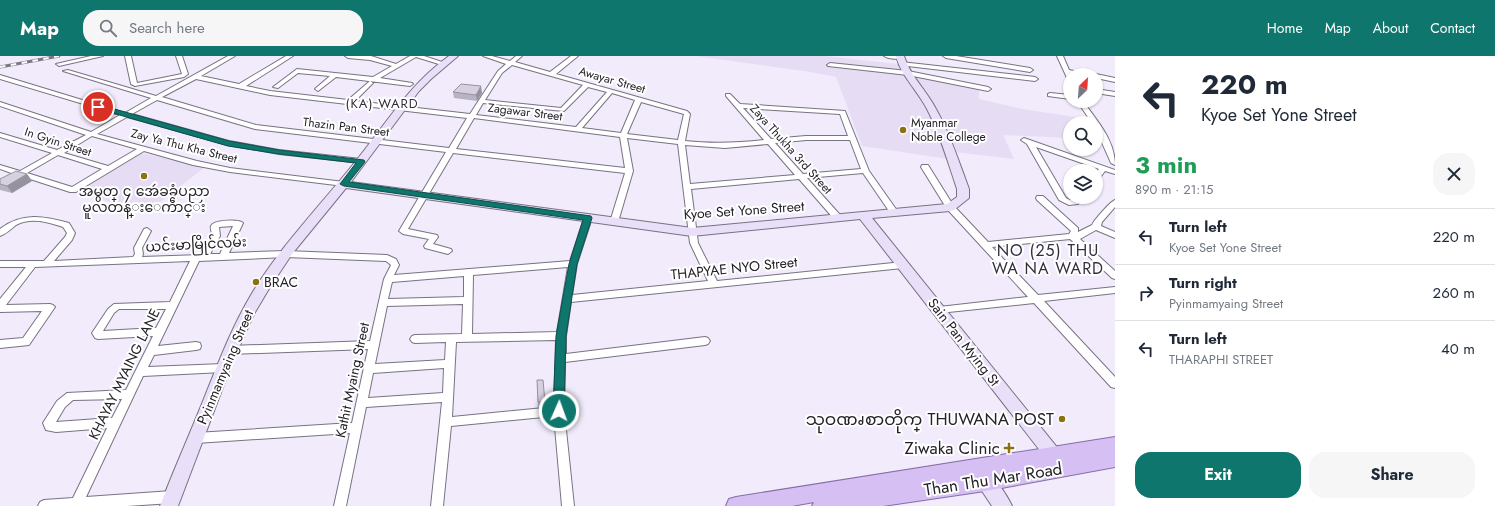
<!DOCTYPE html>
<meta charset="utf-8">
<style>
:root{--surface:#fff;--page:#f6f6f7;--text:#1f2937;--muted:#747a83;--line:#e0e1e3;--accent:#0f766e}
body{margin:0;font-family:Jost,"Noto Sans Myanmar",sans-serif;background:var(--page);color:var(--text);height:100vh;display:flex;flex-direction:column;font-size:15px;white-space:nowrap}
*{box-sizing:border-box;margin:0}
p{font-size:13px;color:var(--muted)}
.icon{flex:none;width:22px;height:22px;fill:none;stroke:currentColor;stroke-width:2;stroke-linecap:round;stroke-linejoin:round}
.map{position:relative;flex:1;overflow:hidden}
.drawer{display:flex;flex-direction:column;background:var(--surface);width:380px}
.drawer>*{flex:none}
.top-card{background:#fff;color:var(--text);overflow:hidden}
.needle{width:26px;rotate:25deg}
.fabs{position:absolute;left:1063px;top:12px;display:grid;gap:8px}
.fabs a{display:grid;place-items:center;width:40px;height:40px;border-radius:50%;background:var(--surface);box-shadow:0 1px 3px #0004;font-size:20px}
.pin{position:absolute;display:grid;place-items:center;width:34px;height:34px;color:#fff;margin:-17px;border:2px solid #fff;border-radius:50%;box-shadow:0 1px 4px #0007}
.me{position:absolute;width:44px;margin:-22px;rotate:2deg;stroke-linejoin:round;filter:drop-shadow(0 0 3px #0008)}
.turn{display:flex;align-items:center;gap:14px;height:84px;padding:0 20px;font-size:18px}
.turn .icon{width:52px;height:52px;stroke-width:2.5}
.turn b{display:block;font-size:28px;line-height:34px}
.round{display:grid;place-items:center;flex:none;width:42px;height:42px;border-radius:16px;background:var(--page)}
.headline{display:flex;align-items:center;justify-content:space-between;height:68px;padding:0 20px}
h1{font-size:24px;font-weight:700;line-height:30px;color:#1e9e55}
.cta{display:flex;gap:8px;margin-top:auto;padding:8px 20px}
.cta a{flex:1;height:46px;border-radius:16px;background:var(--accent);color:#fff;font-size:16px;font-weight:700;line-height:46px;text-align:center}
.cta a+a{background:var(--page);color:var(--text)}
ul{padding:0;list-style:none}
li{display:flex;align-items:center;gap:12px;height:56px;padding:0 20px;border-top:1px solid var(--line)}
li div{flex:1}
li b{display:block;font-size:15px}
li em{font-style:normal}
header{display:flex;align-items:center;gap:24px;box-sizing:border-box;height:56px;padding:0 20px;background:var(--accent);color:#fff}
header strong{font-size:19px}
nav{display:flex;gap:22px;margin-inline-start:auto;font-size:14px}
.search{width:280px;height:36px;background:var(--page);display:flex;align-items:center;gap:10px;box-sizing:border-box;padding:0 14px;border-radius:16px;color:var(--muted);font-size:15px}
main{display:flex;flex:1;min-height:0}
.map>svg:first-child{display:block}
</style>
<header>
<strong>Map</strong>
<div class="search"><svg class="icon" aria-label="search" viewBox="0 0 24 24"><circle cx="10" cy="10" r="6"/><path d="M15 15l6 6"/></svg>Search here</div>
<nav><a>Home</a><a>Map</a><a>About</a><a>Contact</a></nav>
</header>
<main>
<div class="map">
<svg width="1115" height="450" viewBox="0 0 1115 450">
<rect width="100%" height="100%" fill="#f1ebfc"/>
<path fill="#e6ddf5" d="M696,0H824L898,8L921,39L935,68L948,103L862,90L836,21L811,16Z
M913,19L979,32V43L1022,53L1082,62L1085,67H1070V82L1003,79L1014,103L954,96L945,70L929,41Z
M141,97L205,111L150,154L131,153L77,135Z"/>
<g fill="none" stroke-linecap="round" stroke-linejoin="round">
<g stroke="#787282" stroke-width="2">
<path id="street" d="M91,0H103L59,10L56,8Z
M125,0H131L137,27L182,18L176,0H182L188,18L184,21L135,30L131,28Z
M228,0H235L201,20L239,28L286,0H293L246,30L270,35L348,44L370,25L373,27L355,45L470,58L498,15L506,8L483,0H492L510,5L516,0H522L515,6L550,16L571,0H578L556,18L687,55L690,58L685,85C712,88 737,87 764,84L726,40V38H730L740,48L845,55L869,115L898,156L897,158H891L863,117L807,122L841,160L842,162L838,165L835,164L799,123L691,133L698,187L717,225L903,206L907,209L903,212L571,246L566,280V298L705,281L708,282L710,285L708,288L705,289L565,306L564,355L574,450H562L554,360L451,370L443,450H431L442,346L366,351L346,450H334L350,377L196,387L192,386L190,382L192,378L196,377L352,367L368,293L230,298L226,297L225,294L226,291L230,290L370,285L384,223L391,209L386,205L286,201L199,205L158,290L196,286L200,287L201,290L200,293L196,294L154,299L148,311L223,308L227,309L228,312L227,315L223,316L143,320L86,441L172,435L176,437L178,441L176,445L172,447L127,450H38L40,446L44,444L73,442L107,372L56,376L46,374L43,367L57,345L67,337L126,334L153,280L98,283L95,282L92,277L108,253L114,248L170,246L190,205L35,211L6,249L50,248L53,249L55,251L29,289L0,292V284L23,282L42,255L0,256V243L26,211H0V205H44L65,181L67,177L63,171C48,166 31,161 16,169C11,173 6,178 0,180V173C22,156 44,160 69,167L75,177L72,184L54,205L133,201L135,198L134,192L144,173L147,172L151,175L142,192L143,198L142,201L201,199C205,193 211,185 212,179C212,176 210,172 211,170C213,164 239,163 243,167L229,197L286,195L387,199L396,203L399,209L394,219L570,205L584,162L588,159L592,162L577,208L572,239L708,225L690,187L678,88L627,82L633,115L618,166L614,169L610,166L625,117L453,97L408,173L437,179L438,181L433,188L451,193L452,195L448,198L425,192L424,190L429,183L403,178L399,175L446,96L255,73L157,44L132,58L229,85L279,94L361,103L365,105L361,107L279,98L228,89L127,61L97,78L197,105L230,112L344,126L348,128L344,130L230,116L193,109L144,95L76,136H70L21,120L0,131V126L14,118L0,113V109L20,115L52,97L0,81V77L57,94L86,79L0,50V46L91,76L120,59L0,23V19L125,57L151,42L63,15L68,14L156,40ZM512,9L583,29L561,52L485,44L502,17ZM196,23L270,39L467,62L449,92L256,69L162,41ZM588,31L607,36L576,71L476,59L483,47L564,55ZM612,37L635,44L621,77L582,72ZM641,46L684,58L678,84L627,78ZM743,52L840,58L848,80H806L771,83ZM474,62L620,81L625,112L456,93ZM92,80L137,93L108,110L64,97ZM806,84H850L861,113L803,118L775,87ZM768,88L795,119L690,128L685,89L725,92ZM58,99L102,113L72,131L27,117ZM233,170L220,198H210L220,180L219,171ZM568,211L557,276L472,278L473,219ZM464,220V241L388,243L392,226ZM463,248L462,278L415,279L412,280L410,283L412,286L415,287L446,286L445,304L375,308L387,250ZM119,253H166L156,272L103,275L114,257ZM556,284L554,351L452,361L456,286ZM444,312L443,337L368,342L373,317ZM122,343L112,362L56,366L65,351L73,344Z
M345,0H371L396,8L410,0H424L445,7L442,9L416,1L380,22L412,27L413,28L410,30L336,21L318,35L315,33L316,32L330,20L298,17L278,32L273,31L297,13L373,21L392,10L370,4L348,2Z
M884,0H902L903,1C899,4 888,3 884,0Z
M943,0H956L1030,12L1033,14L1030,16L946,2Z
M1057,0H1063L1069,14L1093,19L1071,17L1070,25L1068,24Z
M901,6L1035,21L1038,23L1035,25L899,9V7Z
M830,7L908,15L988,31L991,33L988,35L908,19L828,10L827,9Z
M1096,18L1115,22V26L1096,22V19H1094Z
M1096,33L1115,36V40L1096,37Z
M1050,37L1070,39V43L1048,40V38Z
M1077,45H1083C1097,65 1115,84 1115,109L1111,107C1107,97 1096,76 1096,67H1092Z
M1024,82L1115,114V118L1105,115L1099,123H1096V116L1099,113L1036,91L1066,142L1070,144L1075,141H1083L1078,148L1069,149L1059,144L1027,88L1021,84Z
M922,109H928L953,149L988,186L1069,178L1071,175L1037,144L1036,142L1037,140H1043L1078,172V176L1092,169C1094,164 1110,146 1115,144V151L1102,166L1101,170L1115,176V182L1096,174L1080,183L1115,215V223L1112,222L1070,183L992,191L1038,239L1115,231V237L1044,245L1115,321V332L1111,331L1034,247L939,257L936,256L934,254L936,252L939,251L1028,241L947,153L921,111Z"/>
</g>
<g stroke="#787282" stroke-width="2">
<path id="secondary" d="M449,0H458L431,23L419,35L351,126L692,172L947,148L957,141V133C948,106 940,78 927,53C918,35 901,20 896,0H904C910,20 927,35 936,53C950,78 959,106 969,133V142L954,154L950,155L872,162L1064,400L1066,405L1064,410L1058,413L1052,410L860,163L692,180L346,132L292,198L270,231L254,258L233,305L178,450H160C172,418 186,387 199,355C215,316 229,276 251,239C281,189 323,147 359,101C387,66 411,27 449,0Z
M981,412C992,416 1007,439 1012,450H992L972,420L975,414Z"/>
</g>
<g stroke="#856da7" stroke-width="2">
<path id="primary" d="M1115,381V411L985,435L883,450H812L814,446L792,450H726L729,443L736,441Z"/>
</g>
<use href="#street" fill="#fff" fill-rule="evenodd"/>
<use href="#secondary" fill="#eadff9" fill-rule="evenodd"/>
<use href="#primary" fill="#d5bff3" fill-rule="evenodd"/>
<g stroke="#7a7681" stroke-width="3">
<path id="rail" d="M0,11L59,0"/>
</g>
<use href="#rail" stroke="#fff" stroke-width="2" stroke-dasharray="5.5" stroke-linecap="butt"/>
</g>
<path fill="#b8b3c2" d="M453,36L482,37L477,45L454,42Z
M27,118L32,125L12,137L0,134V123Z
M537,324H543L545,350L538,351Z"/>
<path fill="#96929e" d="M481,30L482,37L477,45L476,39Z
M27,118L32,125L12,137L7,130Z"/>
<path fill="#d6d0e1" stroke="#96929e" d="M461,28L481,30L476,39L453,36Z
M16,115L27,118L7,130L0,128V123Z
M537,324H543L545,346H538Z"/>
<path fill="#0f766e" stroke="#0a4d48" d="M95,49H100L229,85L279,94L364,104L365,106L349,126L591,160L592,162L577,208L566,280L564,355L562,358L559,360L555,358L553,355L556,280L569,208L583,164L344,130L340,128L356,107L279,98L228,90L95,52Z"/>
<g fill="#8a7113" stroke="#fff" stroke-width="1.5">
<circle cx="903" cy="74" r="4"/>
<circle cx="144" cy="120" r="4"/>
<circle cx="256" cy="226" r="4"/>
<circle cx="1062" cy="363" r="4"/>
<path d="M1007 386h4v4h4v4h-4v4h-4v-4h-4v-4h4z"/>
</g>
<g text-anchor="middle" stroke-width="4" stroke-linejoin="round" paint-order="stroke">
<g font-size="12" fill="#242228" stroke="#fff">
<text transform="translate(612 24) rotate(16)" y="4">Awayar Street</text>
<text transform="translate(525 56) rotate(7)" y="4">Zagawar Street</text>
<text transform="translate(346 71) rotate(7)" y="4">Thazin Pan Street</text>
<text transform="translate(58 86) rotate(18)" y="4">In Gyin Street</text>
<text transform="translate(184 90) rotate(14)" y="4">Zay Ya Thu Kha Street</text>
<text transform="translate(791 93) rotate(48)" y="4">Zaya Thukha 3rd Street</text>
</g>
<g font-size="12" fill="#242228" stroke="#fff" text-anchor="start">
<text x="911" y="71">Myanmar<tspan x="911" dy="14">Noble College</tspan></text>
</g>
<g font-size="13" letter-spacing="1" fill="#342f3d" stroke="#fff">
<text x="382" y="52">(KA) WARD</text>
</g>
<g font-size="14" fill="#242228" stroke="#fff">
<text x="144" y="140">အမွတ္ ၄ အေဴခခံပညာ<tspan x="144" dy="16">မူလတန္းေကဵာင္း</tspan></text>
<text x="264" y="231" text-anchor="start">BRAC</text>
</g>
<g font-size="14" fill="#242228" stroke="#fff">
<text transform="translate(744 154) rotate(-4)" y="5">Kyoe Set Yone Street</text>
<text transform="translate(196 188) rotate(-3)" y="5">ယင်းမာမြိုင်လမ်း</text>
<text transform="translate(734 212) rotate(-6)" y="5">THAPYAE NYO Street</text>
<text transform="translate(964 286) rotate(52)" y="5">Sain Pan Mying St</text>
<text transform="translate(225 311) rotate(-67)" y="5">Pyinmamyaing Street</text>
<text transform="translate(124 318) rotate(-64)" y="5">KHAYAY MYAING LANE</text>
<text transform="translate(352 324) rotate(-78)" y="5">Kathit Myaing Street</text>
</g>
<g font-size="16" letter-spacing="1" fill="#342f3d" stroke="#fff">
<text x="1048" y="200">NO (25) THU<tspan x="1048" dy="18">WA NA WARD</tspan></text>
</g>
<g font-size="17" fill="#242228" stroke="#fff" text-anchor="end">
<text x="1054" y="369">သုဝဏၧစာတိုက္ THUWANA POST</text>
<text x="1000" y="398">Ziwaka Clinic</text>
</g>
<g font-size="17" fill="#242228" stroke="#fff">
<text transform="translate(993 423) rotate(-9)" y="6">Than Thu Mar Road</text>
</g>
</g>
</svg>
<div class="fabs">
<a><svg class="needle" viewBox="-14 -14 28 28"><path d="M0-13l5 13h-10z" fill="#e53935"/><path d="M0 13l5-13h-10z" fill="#747a83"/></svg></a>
<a><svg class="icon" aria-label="search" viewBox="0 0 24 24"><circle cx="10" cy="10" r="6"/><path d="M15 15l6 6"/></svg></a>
<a><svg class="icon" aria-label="layers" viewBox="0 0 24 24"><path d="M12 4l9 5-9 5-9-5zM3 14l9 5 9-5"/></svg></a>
</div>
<div class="pin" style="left:98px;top:51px;background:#d93025"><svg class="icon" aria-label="arrive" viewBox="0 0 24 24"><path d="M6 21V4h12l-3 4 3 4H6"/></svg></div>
<svg class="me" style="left:559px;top:355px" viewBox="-20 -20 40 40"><circle r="17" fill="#0f766e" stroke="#fff" stroke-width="3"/><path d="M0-11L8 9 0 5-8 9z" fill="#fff"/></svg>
</div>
<section class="drawer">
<div class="top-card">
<div class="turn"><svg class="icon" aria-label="left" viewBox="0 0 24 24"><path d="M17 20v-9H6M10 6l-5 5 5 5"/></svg><div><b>220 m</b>Kyoe Set Yone Street</div></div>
</div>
<div class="headline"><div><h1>3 min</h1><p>890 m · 21:15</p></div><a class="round"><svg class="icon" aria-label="close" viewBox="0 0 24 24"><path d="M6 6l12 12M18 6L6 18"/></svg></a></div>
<ul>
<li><svg class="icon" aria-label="left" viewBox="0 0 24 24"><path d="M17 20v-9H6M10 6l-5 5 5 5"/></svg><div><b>Turn left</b><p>Kyoe Set Yone Street</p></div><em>220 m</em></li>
<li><svg class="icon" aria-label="right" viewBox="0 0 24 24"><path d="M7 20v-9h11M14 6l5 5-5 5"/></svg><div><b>Turn right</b><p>Pyinmamyaing Street</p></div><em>260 m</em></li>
<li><svg class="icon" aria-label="left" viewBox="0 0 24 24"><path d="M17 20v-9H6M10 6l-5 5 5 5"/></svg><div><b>Turn left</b><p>THARAPHI STREET</p></div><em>40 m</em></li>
</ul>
<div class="cta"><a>Exit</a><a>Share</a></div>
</section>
</main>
